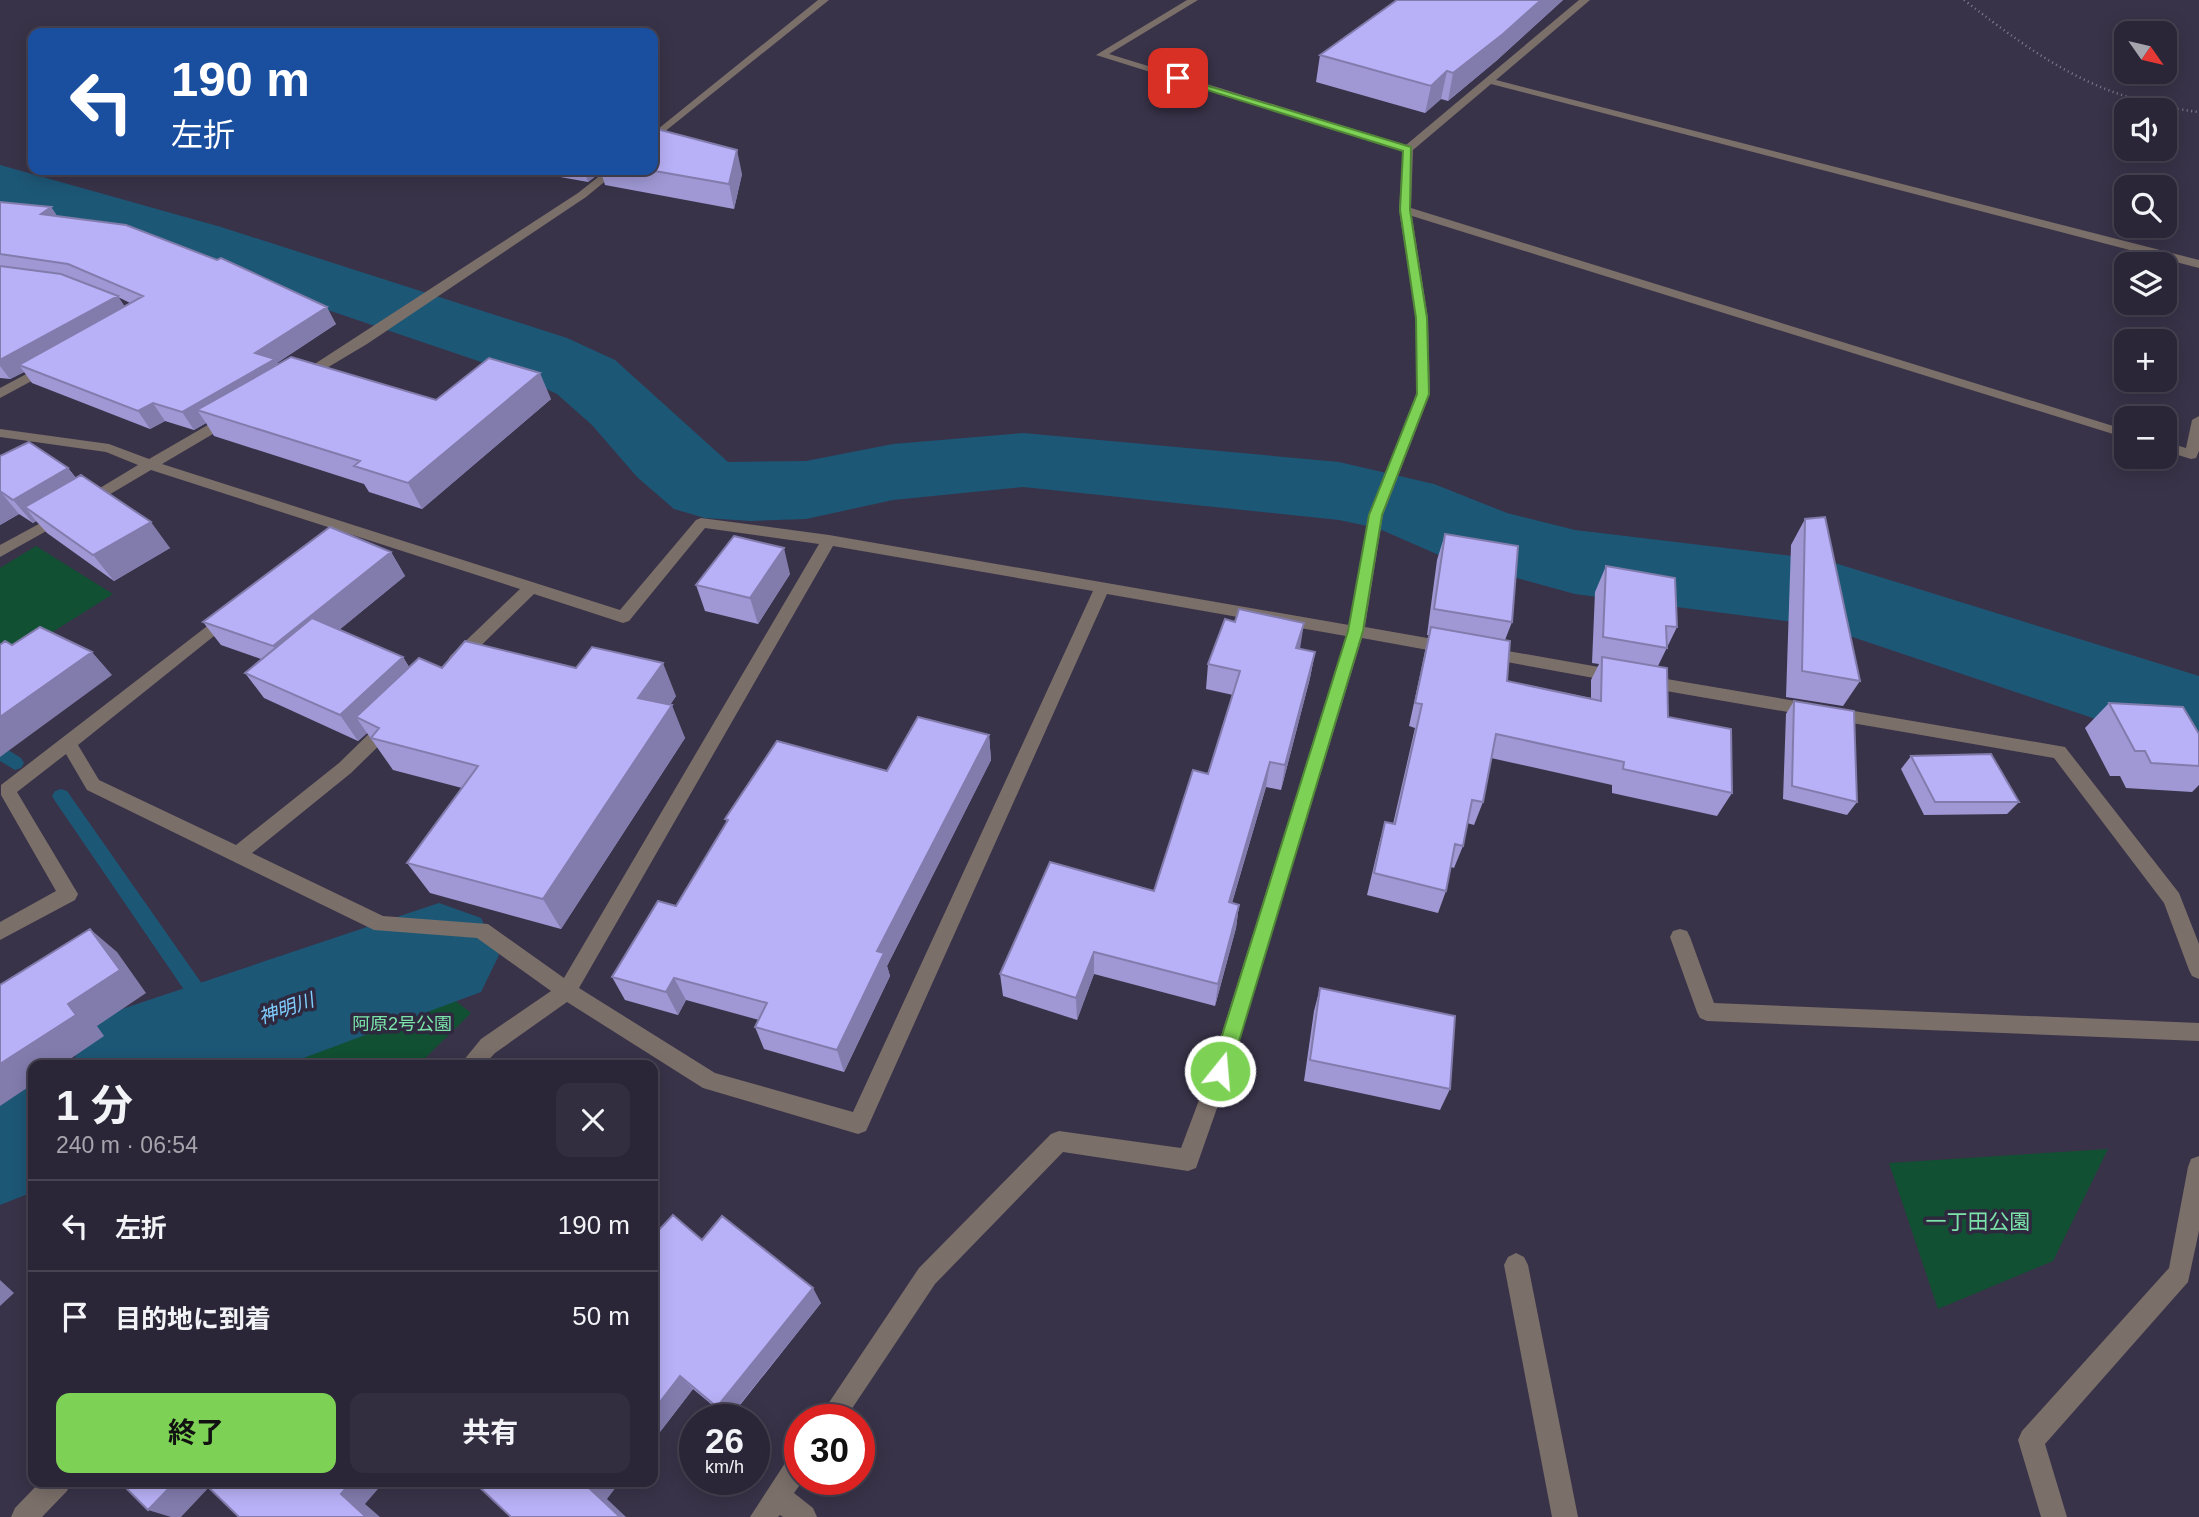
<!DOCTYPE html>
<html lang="ja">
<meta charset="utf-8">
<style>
:root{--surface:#2b2637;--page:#332e3f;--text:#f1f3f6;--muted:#a6a5ad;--line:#474352;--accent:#7dd154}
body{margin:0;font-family:Helvetica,"Noto Sans JP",sans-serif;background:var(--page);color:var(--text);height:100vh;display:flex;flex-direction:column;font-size:26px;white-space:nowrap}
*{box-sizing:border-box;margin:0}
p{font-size:23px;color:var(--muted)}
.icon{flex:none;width:38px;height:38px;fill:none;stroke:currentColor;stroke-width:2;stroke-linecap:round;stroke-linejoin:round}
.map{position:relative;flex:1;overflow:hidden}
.panel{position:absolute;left:28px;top:1060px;width:630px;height:427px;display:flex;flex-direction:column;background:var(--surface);border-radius:14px;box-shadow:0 4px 18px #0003,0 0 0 2px var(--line)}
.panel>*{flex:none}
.banner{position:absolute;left:28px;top:28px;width:630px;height:147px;border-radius:14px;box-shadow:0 4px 18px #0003,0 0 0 2px var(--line);background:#1a4fa0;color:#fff;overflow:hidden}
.needle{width:46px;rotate:124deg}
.tools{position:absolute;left:2114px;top:21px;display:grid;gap:14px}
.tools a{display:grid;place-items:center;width:63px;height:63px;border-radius:14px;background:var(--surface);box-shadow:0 4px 18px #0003,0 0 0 2px var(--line);font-size:35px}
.speed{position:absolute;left:679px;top:1404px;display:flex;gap:14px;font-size:35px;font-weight:700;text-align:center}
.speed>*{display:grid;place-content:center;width:91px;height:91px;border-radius:50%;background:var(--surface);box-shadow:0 4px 18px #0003,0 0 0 2px var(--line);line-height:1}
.speed small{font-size:18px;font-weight:400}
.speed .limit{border:10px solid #d22;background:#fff;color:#111}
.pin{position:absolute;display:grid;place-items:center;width:60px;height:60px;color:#fff;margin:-30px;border-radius:14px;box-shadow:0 4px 10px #0006}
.me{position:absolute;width:77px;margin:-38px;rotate:17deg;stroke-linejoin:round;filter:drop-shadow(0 0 5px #0008)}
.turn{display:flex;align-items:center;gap:24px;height:147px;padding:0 28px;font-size:32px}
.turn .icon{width:91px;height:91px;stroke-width:2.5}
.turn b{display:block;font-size:49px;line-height:60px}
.round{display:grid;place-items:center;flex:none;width:74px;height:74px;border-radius:14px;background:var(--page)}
.headline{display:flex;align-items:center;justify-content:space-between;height:119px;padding:0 28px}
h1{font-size:42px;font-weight:700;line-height:52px}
.button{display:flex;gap:14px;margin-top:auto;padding:14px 28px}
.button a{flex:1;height:80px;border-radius:14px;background:var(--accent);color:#111;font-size:28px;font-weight:700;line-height:80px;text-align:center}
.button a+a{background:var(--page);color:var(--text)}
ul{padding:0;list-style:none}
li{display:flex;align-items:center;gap:21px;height:91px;padding:0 28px;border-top:2px solid var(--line)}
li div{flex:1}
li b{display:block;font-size:26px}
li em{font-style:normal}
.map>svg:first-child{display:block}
</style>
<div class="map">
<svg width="2199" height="1517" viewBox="0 0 2199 1517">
<rect width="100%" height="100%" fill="#393349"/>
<path fill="#115032" d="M36,546L113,594L0,665V568Z
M421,974L471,1013L417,1066H162Z
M33,1131V1166L6,1145Z
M2108,1149L2053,1261L1938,1309L1889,1163Z"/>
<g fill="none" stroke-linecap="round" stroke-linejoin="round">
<path fill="#1d5776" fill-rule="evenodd" d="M0,745L21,758L24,763L21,768L15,770L0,761Z
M61,789L67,791L207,991L218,1035L215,1042L208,1044L201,1042L191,1000L55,801L52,796L55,791Z"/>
<path fill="#1d5776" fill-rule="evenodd" d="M0,165L221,227L567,338L615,360L728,462L806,461L893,444L1023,433L1339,462L1434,484L1507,513L1575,530L1825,560L2199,676V754L1817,625L1575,594L1448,559L1377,528L1339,520L1023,487L893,500L806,519L751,521L705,518L674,509L637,477L592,425L557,394L511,372L171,257L0,207Z
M439,903L481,918L499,955L481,992L282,1066H71L90,1024L113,1012Z
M33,1060L47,1066H33V1192L0,1205V1073Z"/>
<path stroke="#817d8f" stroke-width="2.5" stroke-dasharray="1 3.5" stroke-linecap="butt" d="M1964,0C2042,60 2098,100 2199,112"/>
<path fill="#7b6f69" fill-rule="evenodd" d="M818,0H829L653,141V133Z
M1187,0H1198L1109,54L1406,145L1579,0H1590L1496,80L2199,260V268L1491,84L1413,150L1411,208L2126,430V438L1412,216L1428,318L1430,394L1383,515L1365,627L1450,642L1458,648L1450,654L1362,638L1230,1071L1196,1168L1188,1171L1063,1152L935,1284L845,1419H818L919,1268L1051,1134L1059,1131L1181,1148L1210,1071L1346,636L1107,594L866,1131L858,1134L703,1088L567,1002L495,1053L483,1066H459L481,1039L551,991L477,938L374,930L87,790L66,754L17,792L78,894L75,900L0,940V922L56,891L1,795V785L228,610L234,612L236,616L234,620L78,745L99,780L236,845L339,763L382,721H394L397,726L394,731L351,773L252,853L383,916L488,924L564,978L819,544L705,528L629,621L623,623L534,594L462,664L456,666L448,660L450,656L520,589L151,470L90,506H80V500L138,465L106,452L0,437V429L109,444L149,459L225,415H235V421L162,464L620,610L696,520L701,518L829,535L1349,625L1369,515L1416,394V318L1399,210L1403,151L1096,55ZM833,546L1093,591L853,1112L715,1073L579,988Z
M607,170H619L586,197L367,344L305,381L300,382L293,378L578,193Z
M49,362L54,363V369L0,398V388Z
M2199,416V451L2196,458L2191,459L2165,451V442L2186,448L2192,420Z
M61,512L66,514V520L0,557V545Z
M1485,647L1616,670L1624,676L1616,682L1479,657L1477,653L1479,649Z
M1643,675L2065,747L2179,893L2199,944V979L2192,976L2189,970L2164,903L2054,758L1643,687L1635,681Z
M1680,929L1687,931L1690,937L1714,1003L2199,1023V1041L1707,1021L1700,1018L1697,1012L1670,937L1673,931Z
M2199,1156V1231L2188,1282L2045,1444L2067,1517H2041L2018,1440L2022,1431L2169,1268L2188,1167L2191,1159Z
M1516,1253L1524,1257L1528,1265L1578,1517H1552L1504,1265L1508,1257Z
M800,1450V1479H804L794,1493L813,1508L817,1517H783L780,1515L778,1517H750L791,1454Z
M40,1482H71L67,1491L42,1517H11L15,1508Z"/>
</g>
<path fill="#9f98d4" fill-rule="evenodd" d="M1397,0H1563L1496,61L1448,101L1441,99L1425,113L1316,82L1320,55Z
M547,170H653L742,174L734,209L605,185L601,172L588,182L549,175Z
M0,202L51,207L57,216L336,324L277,363L278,364L436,400L551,399L422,509L369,492L364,484L214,436L206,423L194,430L165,421L150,429L32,383L24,372L10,379L0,378ZM75,280L80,281L103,291ZM118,297L130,303L124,306Z
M0,456L68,468L76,478L170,548L114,581L47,533L36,521L33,523L19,514L0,525Z
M1805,519L1860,681L1843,706L1786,697L1791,545Z
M1445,534L1512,622L1505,640L1507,681L1591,698V680L1599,664L1592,663L1595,592L1606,566L1677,627L1658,666L1668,717L1732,793L1717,816L1612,793V785L1491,758L1483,802L1474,825L1467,823L1463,846L1454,868L1451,867L1446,891L1438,913L1367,895L1379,844L1385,822L1393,824L1415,728L1409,726L1425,652L1429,635H1427L1437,560Z
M391,552L405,576L339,630L403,657L409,667L442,668L676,696L670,705L685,738L561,929L430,893L407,863L462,788L393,770L367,733L358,741L264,698L245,673L261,659L221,645L203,622Z
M790,574L758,624L705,611L696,585Z
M1300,649L1315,652L1310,678L1281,790L1266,787L1232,903L1239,905L1236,928L1215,1006L1094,974L1077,1020L1003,996L1000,974L1154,891L1208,774L1233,695L1206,689L1208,664Z
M1794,701L1857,802L1847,815L1783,799L1786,714Z
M2109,703L2199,734V785L2192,792L2126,788L2120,776H2110L2085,728Z
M989,735L991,760L887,966L890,976L844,1072L764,1049L755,1027L759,1020L686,1000L678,1015L625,1000L612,977L676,906L727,822L725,819L887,771Z
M1911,756L2019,802L2007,814L1924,815L1901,769Z
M1320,988L1450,1089L1440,1110L1304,1081L1314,1011Z
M653,1225L659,1230L702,1240L821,1303L729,1419L693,1389L653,1441Z"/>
<path fill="#827cad" d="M1541,0H1563L1496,61L1448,101L1453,73Z
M1447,71L1441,99L1425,113L1431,86Z
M737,150L742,174L734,209L729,184Z
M584,170H600L601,172L588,182Z
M51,207L62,224L41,214Z
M118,296L129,313L19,365L24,372L10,379L0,366V360Z
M327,307L336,324L277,363L285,377L197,410L206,423L194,430L182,412L255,353Z
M540,373L551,399L422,509L408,483Z
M153,403L165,421L150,429L138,411Z
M68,468L87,492L25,507L36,521L33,523L13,500Z
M0,491L19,514L0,525Z
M151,522L170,548L114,581L93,555Z
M784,548L790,574L758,624L750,598Z
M391,552L405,576L290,670L273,646Z
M1304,623L1300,649L1296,648Z
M92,652L112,675L0,757V717Z
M1315,652L1310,678L1281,790L1285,765Z
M403,657L419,683L356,717L367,733L358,741L340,715Z
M663,663L676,696L652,730L638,698Z
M672,705L685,738L561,929L543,899Z
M989,735L991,760L887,966L890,976L844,1072L837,1050L877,951Z
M1270,762L1266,787L1225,926L1229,902Z
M1239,905L1236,928L1215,1006L1218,984Z
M90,929L117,952L146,993L97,1026L104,1036L60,1066H33V1084L0,1106V1064L68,1004Z
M1094,952V974L1077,1020L1076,998Z
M674,978L686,1000L678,1015L666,992Z
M0,1280L14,1293L0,1306Z
M813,1288L821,1303L728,1419L717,1407Z
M680,1376L693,1389L653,1441V1411Z
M175,1482H214L181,1517H171L148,1510Z
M351,1482H384L365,1504L380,1517H366L341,1494Z
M596,1482H620L607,1499L626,1517H620L590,1489Z"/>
<path fill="#b9b1f7" stroke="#827cad" stroke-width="2" d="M1397,0H1541L1503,34L1453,73L1447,71L1431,86L1320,55Z
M653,128L737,150L729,184L649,170H653Z
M0,202L51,207L41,214L126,225L217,260L221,258L327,307L255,353L275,359L182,412L153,403L138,411L19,365L143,296L68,264L0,254Z
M0,266L61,274L118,296L0,360Z
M291,357L436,400L489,358L540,373L408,483L354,466L360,461L197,410Z
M29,442L68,468L13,500L0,491V456Z
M81,475L151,522L93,555L25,507Z
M1825,517L1860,681L1802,671L1805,519Z
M330,527L391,552L273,646L203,622Z
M1445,534L1518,546L1512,622L1434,609Z
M734,536L784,548L750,598L696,585Z
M1606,566L1675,578L1677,627L1666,626L1667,648L1603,637Z
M1239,609L1304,623L1296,648L1315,652L1285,765L1270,762L1229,902L1239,905L1218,984L1094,952L1076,998L1000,974L1050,862L1154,891L1193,770L1208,774L1240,671L1208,664L1225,619L1235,622Z
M312,618L403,657L340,715L245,673Z
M40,627L92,652L0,717V645L5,641L12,645Z
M1431,627L1510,641L1507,681L1601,701L1602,657L1667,668L1668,717L1731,729L1732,793L1623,769L1624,762L1496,734L1483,802L1472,800L1463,846L1455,844L1446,891L1374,873L1385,822L1395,824L1422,704L1415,703Z
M465,641L576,668L592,647L663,663L638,698L672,705L543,899L407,863L478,766L371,738L379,728L356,717L419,658L442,668Z
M1794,701L1854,711L1857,802L1792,786Z
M2109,703L2183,707L2199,734V766L2151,763L2145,751H2135Z
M918,717L989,735L877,951L884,953L837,1050L755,1027L767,1003L674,978L666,992L612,977L658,901L676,906L728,820L725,819L777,741L887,771Z
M1991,754L2019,802H1935L1911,756Z
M90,929L120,970L68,1004L76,1015L0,1064V985Z
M1320,988L1455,1016L1450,1089L1310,1060Z
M673,1215L702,1240L722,1216L813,1288L717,1407L680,1376L653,1411V1225L659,1230Z
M120,1482H175L148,1510Z
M203,1482H351L341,1494L366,1517H239Z
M474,1482H596L590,1489L620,1517H511Z"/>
<path fill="#7dd154" stroke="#518837" stroke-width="2" d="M1175,76L1411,147L1410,210L1427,318L1429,394L1382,515L1363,631L1230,1071L1227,1077L1220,1080L1214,1077L1211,1071L1348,631L1369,515L1417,394L1416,318L1400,210L1403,151L1175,80Z"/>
<g text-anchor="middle" stroke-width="7" stroke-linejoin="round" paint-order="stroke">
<g font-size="18" fill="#7be3a9" stroke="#2f293f">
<text x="402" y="1030">阿原2号公園</text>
</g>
<g font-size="19" font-style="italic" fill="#81cefe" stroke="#2f293f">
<text transform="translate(286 1008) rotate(-19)" y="7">神明川</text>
</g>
<g font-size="21" fill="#7be3a9" stroke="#2f293f">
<text x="1978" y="1229">一丁田公園</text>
</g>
</g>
</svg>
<div class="tools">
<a><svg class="needle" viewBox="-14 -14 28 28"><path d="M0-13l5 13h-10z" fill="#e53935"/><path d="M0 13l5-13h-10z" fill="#a6a5ad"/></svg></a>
<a><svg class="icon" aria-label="sound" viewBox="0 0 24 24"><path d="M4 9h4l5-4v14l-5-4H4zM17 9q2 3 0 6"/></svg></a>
<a><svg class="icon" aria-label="search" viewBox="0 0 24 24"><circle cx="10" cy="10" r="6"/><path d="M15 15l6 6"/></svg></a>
<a><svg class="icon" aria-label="layers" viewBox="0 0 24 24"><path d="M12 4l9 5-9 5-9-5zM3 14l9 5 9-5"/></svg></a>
<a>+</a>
<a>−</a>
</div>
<div class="speed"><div>26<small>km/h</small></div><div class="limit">30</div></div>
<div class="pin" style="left:1178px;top:78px;background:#d93025"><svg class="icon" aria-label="arrive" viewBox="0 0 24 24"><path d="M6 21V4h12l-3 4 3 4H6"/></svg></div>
<svg class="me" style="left:1220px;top:1071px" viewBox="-20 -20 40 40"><circle r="17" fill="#7dd154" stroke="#fff" stroke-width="3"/><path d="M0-11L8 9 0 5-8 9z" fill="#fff"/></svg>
<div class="banner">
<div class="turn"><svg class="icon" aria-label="left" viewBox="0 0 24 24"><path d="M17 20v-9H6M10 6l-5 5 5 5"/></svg><div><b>190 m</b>左折</div></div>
</div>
<section class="panel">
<div class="headline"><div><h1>1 分</h1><p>240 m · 06:54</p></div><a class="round"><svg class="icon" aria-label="close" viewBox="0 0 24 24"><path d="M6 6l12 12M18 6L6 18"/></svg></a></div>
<ul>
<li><svg class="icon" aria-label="left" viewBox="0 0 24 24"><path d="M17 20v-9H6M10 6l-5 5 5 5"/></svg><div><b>左折</b></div><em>190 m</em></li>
<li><svg class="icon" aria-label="arrive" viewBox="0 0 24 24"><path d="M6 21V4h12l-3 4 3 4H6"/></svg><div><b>目的地に到着</b></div><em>50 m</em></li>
</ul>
<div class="button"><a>終了</a><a>共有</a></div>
</section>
</div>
